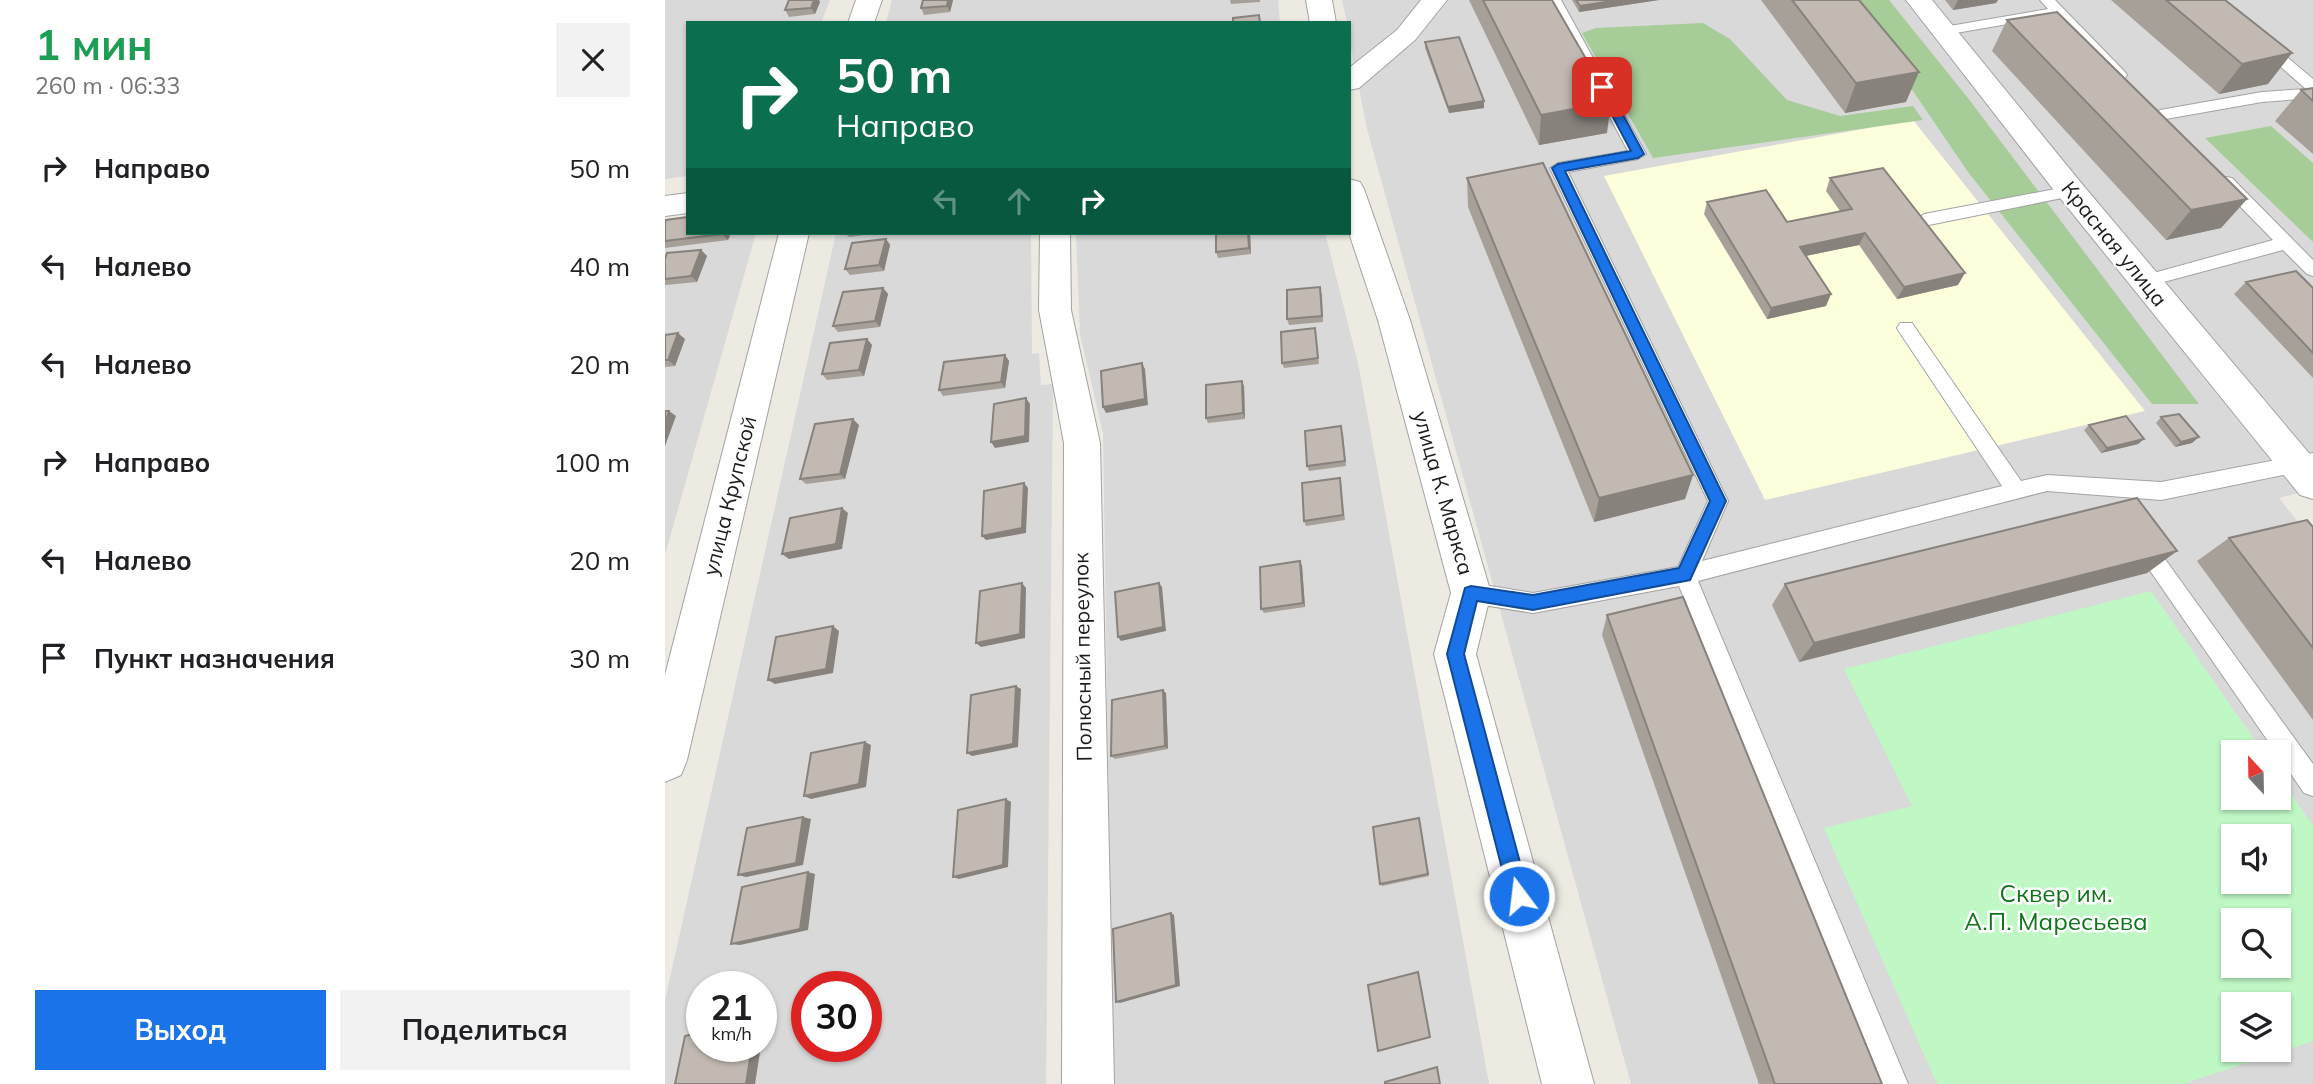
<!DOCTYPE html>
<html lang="ru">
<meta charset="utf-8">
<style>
:root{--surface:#fff;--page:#f2f2f2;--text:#202124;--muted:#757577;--accent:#1a73e8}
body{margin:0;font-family:Mulish,sans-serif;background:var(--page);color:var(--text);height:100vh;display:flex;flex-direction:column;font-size:26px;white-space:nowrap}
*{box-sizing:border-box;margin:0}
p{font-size:23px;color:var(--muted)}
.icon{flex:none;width:38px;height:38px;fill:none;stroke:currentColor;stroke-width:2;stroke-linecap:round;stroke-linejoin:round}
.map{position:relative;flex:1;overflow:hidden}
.panel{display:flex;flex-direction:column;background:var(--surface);width:665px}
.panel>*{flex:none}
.guide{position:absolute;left:21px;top:21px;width:665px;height:214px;border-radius:0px;box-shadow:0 2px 5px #0004;background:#0b6e4f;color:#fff;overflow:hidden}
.needle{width:46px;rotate:338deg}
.buttons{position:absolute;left:1556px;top:740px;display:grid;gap:14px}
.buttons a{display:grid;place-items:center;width:70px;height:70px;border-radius:0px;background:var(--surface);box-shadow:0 2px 5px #0004;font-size:35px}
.speed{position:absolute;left:21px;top:971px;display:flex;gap:14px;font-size:35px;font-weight:700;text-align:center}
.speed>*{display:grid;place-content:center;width:91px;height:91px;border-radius:50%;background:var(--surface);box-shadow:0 2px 5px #0004;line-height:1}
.speed small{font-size:18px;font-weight:400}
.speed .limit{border:10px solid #d22;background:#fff;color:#111}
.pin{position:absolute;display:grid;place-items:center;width:60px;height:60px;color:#fff;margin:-30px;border-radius:14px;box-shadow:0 4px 10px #0006}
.me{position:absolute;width:77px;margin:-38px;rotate:345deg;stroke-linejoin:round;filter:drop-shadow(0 0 5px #0008)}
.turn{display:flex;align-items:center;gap:24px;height:147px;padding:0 35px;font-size:32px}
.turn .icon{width:91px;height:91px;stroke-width:2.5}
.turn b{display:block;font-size:49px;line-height:60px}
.lanes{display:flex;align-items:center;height:66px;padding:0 35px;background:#0003;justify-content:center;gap:35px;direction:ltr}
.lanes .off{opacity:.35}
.round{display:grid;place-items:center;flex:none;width:74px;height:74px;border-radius:0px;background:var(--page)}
.headline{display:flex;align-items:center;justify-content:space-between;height:119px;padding:0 35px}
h1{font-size:42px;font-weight:700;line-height:52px;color:#1e9e55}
.cta{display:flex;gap:14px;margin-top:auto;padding:14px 35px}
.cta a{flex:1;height:80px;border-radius:0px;background:var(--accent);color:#fff;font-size:28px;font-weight:700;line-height:80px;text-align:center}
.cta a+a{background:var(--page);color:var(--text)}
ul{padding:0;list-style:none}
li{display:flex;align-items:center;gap:21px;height:98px;padding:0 35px}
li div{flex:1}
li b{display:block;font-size:26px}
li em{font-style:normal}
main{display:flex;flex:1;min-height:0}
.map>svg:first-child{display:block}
</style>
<main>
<section class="panel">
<div class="headline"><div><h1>1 мин</h1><p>260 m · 06:33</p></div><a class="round"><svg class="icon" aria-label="close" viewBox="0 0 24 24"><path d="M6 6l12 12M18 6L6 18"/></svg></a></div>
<ul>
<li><svg class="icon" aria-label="right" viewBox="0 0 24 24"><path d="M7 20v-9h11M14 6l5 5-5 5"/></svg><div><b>Направо</b></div><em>50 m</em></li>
<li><svg class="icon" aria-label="left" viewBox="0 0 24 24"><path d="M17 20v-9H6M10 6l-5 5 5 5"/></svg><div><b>Налево</b></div><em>40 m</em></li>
<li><svg class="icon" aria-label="left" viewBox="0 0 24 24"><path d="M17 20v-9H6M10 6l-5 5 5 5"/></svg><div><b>Налево</b></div><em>20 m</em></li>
<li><svg class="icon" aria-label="right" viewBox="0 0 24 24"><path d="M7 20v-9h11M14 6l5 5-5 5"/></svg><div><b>Направо</b></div><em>100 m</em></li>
<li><svg class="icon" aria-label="left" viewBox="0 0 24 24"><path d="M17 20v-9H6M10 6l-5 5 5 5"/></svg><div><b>Налево</b></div><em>20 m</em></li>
<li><svg class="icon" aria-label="arrive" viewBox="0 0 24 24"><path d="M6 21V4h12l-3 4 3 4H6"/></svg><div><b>Пункт назначения</b></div><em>30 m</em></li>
</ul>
<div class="cta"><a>Выход</a><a>Поделиться</a></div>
</section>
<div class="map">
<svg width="1648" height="1084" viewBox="0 0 1648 1084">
<rect width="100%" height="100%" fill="#edeae2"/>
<path fill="#dad9d9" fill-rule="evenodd" d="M0,0H165L156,23H23V176L0,179Z
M227,0H613L615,23H221Z
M677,0H1648V489L1614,498L1648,541V1084H966L702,129L684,37V23H682ZM1568,752H1614V798H1568ZM1568,836H1614V882H1568ZM1568,920H1614V966H1568ZM1568,1004H1614V1050H1568Z
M23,218V233H91L0,555V220Z
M171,233H366L367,354L374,353L376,385L388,384L381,1084H0V1000ZM37,987H96V1046H37ZM142,987H201V1046H142Z
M411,233H660L693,363L824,1084H448L438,433L415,334Z"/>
<path fill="#fdfedb" d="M1248,120L1480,411L1100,500L939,176Z"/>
<path fill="#a6cc98" d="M1172,0H1224L1303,98L1534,404H1487L1303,172L1248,91Z
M1038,23L1065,39L1122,100L1175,116L1248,106L1258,120L988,158L917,33L931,28Z
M1606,126L1648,163V242L1540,138Z"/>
<path fill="#bff7c5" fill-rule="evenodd" d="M1486,591L1598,752H1568V798H1614V776L1648,826V1041L1518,1084H1272L1159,828L1247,806L1179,669ZM1568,836H1614V882H1568ZM1568,920H1614V966H1568ZM1568,1004H1614V1050H1568Z"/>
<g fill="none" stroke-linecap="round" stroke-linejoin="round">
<g stroke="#a3a3a3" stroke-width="2">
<path id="service" d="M882,0H896L981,154L973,159L903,172L1063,501L1037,561L1337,486L1235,333L1232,328L1235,323H1247L1356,481L1382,475L1496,482L1648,453V469L1496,500L1382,491L1033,581L1243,1084H1215L1014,586L868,613L806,603L798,600L795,593L798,586L806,583L868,593L1013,567L1043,501L885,168L893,163L963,151Z
M1375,0H1390L1460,72L1462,75L1460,78H1450L1390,16L1279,35L1272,31L1279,27L1383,9Z
M1599,41L1604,42L1648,79V98L1597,102L1495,120L1490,118L1487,115L1495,110L1597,92L1641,89L1594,48V42Z
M1561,177L1567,178L1648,260V276L1642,274L1618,250L1480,287L1474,285L1471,281L1474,277L1608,240L1555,186L1553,182L1555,178Z
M1406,186L1414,191L1412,195L1259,226L1251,220L1259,214Z
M1477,534L1484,537L1648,764V796L1639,793L1470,549L1466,543L1470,537Z"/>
</g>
<g stroke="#a3a3a3" stroke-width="2">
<path id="minor" d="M191,0H217L209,23H183Z
M641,0H667L671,23H645Z
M756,0H782L750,40L694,88L684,90V68L732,30Z
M684,179L695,182L699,189L745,320L826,593L811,654L929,1084H877L769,654L786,593L713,320L684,233Z
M23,193V213L0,216V196Z
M114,233H144L22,760L16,775L0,782V675Z
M375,233H405L406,310L435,443L449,1084H397L399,443L374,310Z"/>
</g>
<g stroke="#a3a3a3" stroke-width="2">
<path id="tertiary" d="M1241,0H1267L1417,184L1648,458V499L1635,495L1395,198Z"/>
</g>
<use href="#service" fill="#fff" fill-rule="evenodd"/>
<use href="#minor" fill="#fff" fill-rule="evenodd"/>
<use href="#tertiary" fill="#fff" fill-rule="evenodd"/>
</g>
<path fill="#a7a099" d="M288,0L285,12L259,15L256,8Z
M565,0H595V2L566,4Z
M804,0H887L942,133L874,145Z
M907,0H994L914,12Z
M1096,0H1194L1241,102L1180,113Z
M1280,0H1333L1331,3L1288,10Z
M1446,0H1560L1603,84L1554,94Z
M155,2L150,14L124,17L120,10Z
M1342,20L1582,199L1556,228L1501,240L1327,51Z
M760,42L819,108L784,113L760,48Z
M1648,88V154L1610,121L1636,90Z
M802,178L1028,475L1020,499L929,522L803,207Z
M1165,178L1293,285L1232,299L1194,245L1141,256L1161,306L1102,319L1039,214L1042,202L1122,222L1175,211L1161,191Z
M0,223L23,233H66L63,240L0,248Z
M180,233H216L184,237Z
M585,233L586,254L553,258L551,252Z
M221,239L225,245L219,271L185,275L180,269Z
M36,250L42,256L32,282L0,285V259Z
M1581,282L1648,288V378L1569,294Z
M218,288L223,294L215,327L173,332L168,326Z
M657,293L658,322L624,325L622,319Z
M650,328L654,364L619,368L617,363Z
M0,335L20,339L10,366L0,367Z
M202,339L207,345L199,376L162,380L157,374Z
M340,355L344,361L340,388L278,396L274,390Z
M579,386L580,419L543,423L541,418Z
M1496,417L1527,443L1510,447L1491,423Z
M194,425L180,479L141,484L135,479Z
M1424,425L1479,439L1473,444L1436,453L1419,430Z
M678,432L681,466L644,471L642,466Z
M676,483L680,520L641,526L639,521Z
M1648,527V720L1532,561L1564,538Z
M1512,551L1482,573L1134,662L1107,605L1120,584Z
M637,566L640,607L599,613L596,609Z
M942,615L1217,1084H1094L937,635Z
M501,693L503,749L450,759L446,756Z
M754,818L764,876L717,886L715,884Z"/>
<path fill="#88827d" d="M149,0H154L155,2L150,14L146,8Z
M283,0H288L285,12L282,6Z
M954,0H994L914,12L915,6Z
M1293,0H1333L1331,3L1288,10Z
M1627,53L1603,84L1554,94L1577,64Z
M1254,72L1241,102L1180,113L1191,83Z
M819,101V108L784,113L783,107Z
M946,102L942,133L874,145L876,115Z
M1582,199L1556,228L1501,240L1526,210Z
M58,233H66L63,240L57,234Z
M583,233H585L586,254L584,248Z
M1200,233L1194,245L1130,258L1135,247Z
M221,239L225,245L219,271L214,265Z
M36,250L42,256L32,282L26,276Z
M1300,273L1293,285L1232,299L1239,287Z
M218,288L223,294L215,327L210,321Z
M1166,294L1161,306L1102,319L1106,308Z
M13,333L20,339L10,366L3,360Z
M202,339L207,345L199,376L194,370Z
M340,355L344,361L340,388L336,382Z
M477,363L480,369L483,405L441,413L438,407Z
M577,381L579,386L580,419L578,413Z
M361,398L365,404L364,442L330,448L326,442Z
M4,411L11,416L0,446V423Z
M188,419L194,425L180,479L175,474Z
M1534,437L1527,443L1510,447L1516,442Z
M1479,439L1473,444L1436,453L1442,448Z
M1028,475L1020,499L929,522L934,498Z
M359,483L363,488L361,533L321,540L317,536Z
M177,508L183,513L177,549L124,559L117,554Z
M1512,551L1482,573L1134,662L1149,643Z
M635,561L637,566L640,607L638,603Z
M357,583L361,588L360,638L316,647L311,643Z
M494,583L497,587L501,631L456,641L453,637Z
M168,626L174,631L168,673L110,684L103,680Z
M351,686L356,689L353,747L307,756L302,753Z
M498,690L501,693L503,749L500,746Z
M200,742L206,745L201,787L146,799L139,796Z
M341,799L346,802L343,867L294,879L288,877Z
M138,817L146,819L138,865L81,877L73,875Z
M143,872L150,874L143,930L75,945L66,944Z
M506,913L509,915L515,986L455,1003L451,1002Z
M96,1020H100L96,1044Z
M87,1046H96L90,1084H81Z"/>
<path fill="#c2bab2" stroke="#88827d" stroke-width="2" d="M124,0H149L146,8L120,10Z
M258,0H283L282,6L256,8Z
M818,0H887L946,102L876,115Z
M911,0H954L915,6Z
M1127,0H1194L1254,72L1191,83Z
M1501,0H1560L1627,53L1577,64Z
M1392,12L1582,199L1526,210L1342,20Z
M594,15L595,23H568V18Z
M794,37L819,101L783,107L760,42Z
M1648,88V101L1636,90Z
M878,163L1028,475L934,498L802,178Z
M1218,168L1300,273L1239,287L1200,233L1135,247L1166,294L1106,308L1042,202L1101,190L1122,222L1187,209L1165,178Z
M23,217V233H58L57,234L0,241V223L1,220Z
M551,233H583L584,248L551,252Z
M221,239L214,265L180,269L187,243Z
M36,250L26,276L0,279V259L2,253Z
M1631,271L1648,288V353L1581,282Z
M655,287L657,316L622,319V290Z
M218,288L210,321L168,326L178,292Z
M650,328L653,358L617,363L616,332Z
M13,333L3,360H0V335Z
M202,339L194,370L157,374L165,343Z
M340,355L336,382L274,390L279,362Z
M477,363L480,399L438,407L436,371Z
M577,381L578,413L541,418V385Z
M361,398L360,436L326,442L329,404Z
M0,411H4L0,423Z
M1514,414L1534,437L1516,442L1496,417Z
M1461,416L1479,439L1442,448L1424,425Z
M188,419L175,474L135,479L150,424Z
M676,426L680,461L642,466L640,431Z
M675,478L678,515L639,521L637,483Z
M359,483L357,528L317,536L319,491Z
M1472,498L1512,551L1149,643L1120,584Z
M177,508L171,544L117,554L125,518Z
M1642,520L1648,527V648L1564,538Z
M635,561L638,603L596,609L595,567Z
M357,583L355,634L311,643L315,591Z
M494,583L498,627L453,637L450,592Z
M1018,597L1217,1084H1110L942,615Z
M168,626L161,669L103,680L111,637Z
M351,686L348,744L302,753L306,695Z
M498,690L500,746L446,756L447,700Z
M200,742L194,784L139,796L146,753Z
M341,799L338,865L288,877L293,810Z
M138,817L131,863L73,875L82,828Z
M754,818L763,874L715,884L708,827Z
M143,872L135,929L66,944L77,887Z
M506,913L511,985L451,1002L448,929Z
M753,972L765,1037L713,1051L703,985Z
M37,1032V1046H87L81,1084H10L20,1036Z
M772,1067L775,1084H720V1082Z"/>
<path fill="#1a73e8" stroke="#114b97" stroke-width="2" d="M933,85L943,87L979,154L973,158L900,171L1061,501L1025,580L868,610L812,601L799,654L864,896L861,903L854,906L847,903L844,896L782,654L800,588L806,586L868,595L1014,568L1045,501L887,168L893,164L966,151L932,87Z"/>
<g text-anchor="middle" stroke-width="5" stroke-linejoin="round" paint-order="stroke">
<g font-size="21" fill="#1c1c1c" stroke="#fff">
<text transform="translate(1449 244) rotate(51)" y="7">Красная улица</text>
<text transform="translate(778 493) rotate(74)" y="7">улица К. Маркса</text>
<text transform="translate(65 496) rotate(-76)" y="7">улица Крупской</text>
<text transform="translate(418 657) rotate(-91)" y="7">Полюсный переулок</text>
</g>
<g font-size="24" fill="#0e7619" stroke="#fff">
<text x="1391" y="902">Сквер им.<tspan x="1391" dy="28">А.П. Маресьева</tspan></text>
</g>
</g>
</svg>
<div class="buttons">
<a><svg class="needle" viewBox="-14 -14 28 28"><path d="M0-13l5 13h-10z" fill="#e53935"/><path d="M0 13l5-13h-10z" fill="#757577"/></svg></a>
<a><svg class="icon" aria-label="sound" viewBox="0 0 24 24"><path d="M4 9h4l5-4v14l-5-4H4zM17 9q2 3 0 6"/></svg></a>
<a><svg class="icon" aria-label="search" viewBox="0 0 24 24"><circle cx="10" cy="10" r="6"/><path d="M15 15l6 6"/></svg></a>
<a><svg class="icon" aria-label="layers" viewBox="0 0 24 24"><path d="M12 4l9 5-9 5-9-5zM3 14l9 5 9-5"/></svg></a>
</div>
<div class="speed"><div>21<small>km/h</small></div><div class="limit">30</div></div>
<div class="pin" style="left:937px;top:87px;background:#d93025"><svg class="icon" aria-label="arrive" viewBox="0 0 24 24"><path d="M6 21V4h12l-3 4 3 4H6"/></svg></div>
<svg class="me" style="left:854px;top:896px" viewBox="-20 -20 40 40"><circle r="17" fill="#1a73e8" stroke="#fff" stroke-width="3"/><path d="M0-11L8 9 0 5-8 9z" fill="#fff"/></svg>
<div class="guide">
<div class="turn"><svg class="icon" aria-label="right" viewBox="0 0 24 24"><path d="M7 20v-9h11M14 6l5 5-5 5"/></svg><div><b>50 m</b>Направо</div></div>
<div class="lanes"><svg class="icon off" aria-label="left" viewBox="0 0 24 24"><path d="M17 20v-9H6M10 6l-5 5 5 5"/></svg><svg class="icon off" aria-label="ahead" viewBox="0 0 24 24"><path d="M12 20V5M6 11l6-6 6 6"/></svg><svg class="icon" aria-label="right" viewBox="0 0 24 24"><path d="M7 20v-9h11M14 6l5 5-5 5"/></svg></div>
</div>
</div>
</main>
